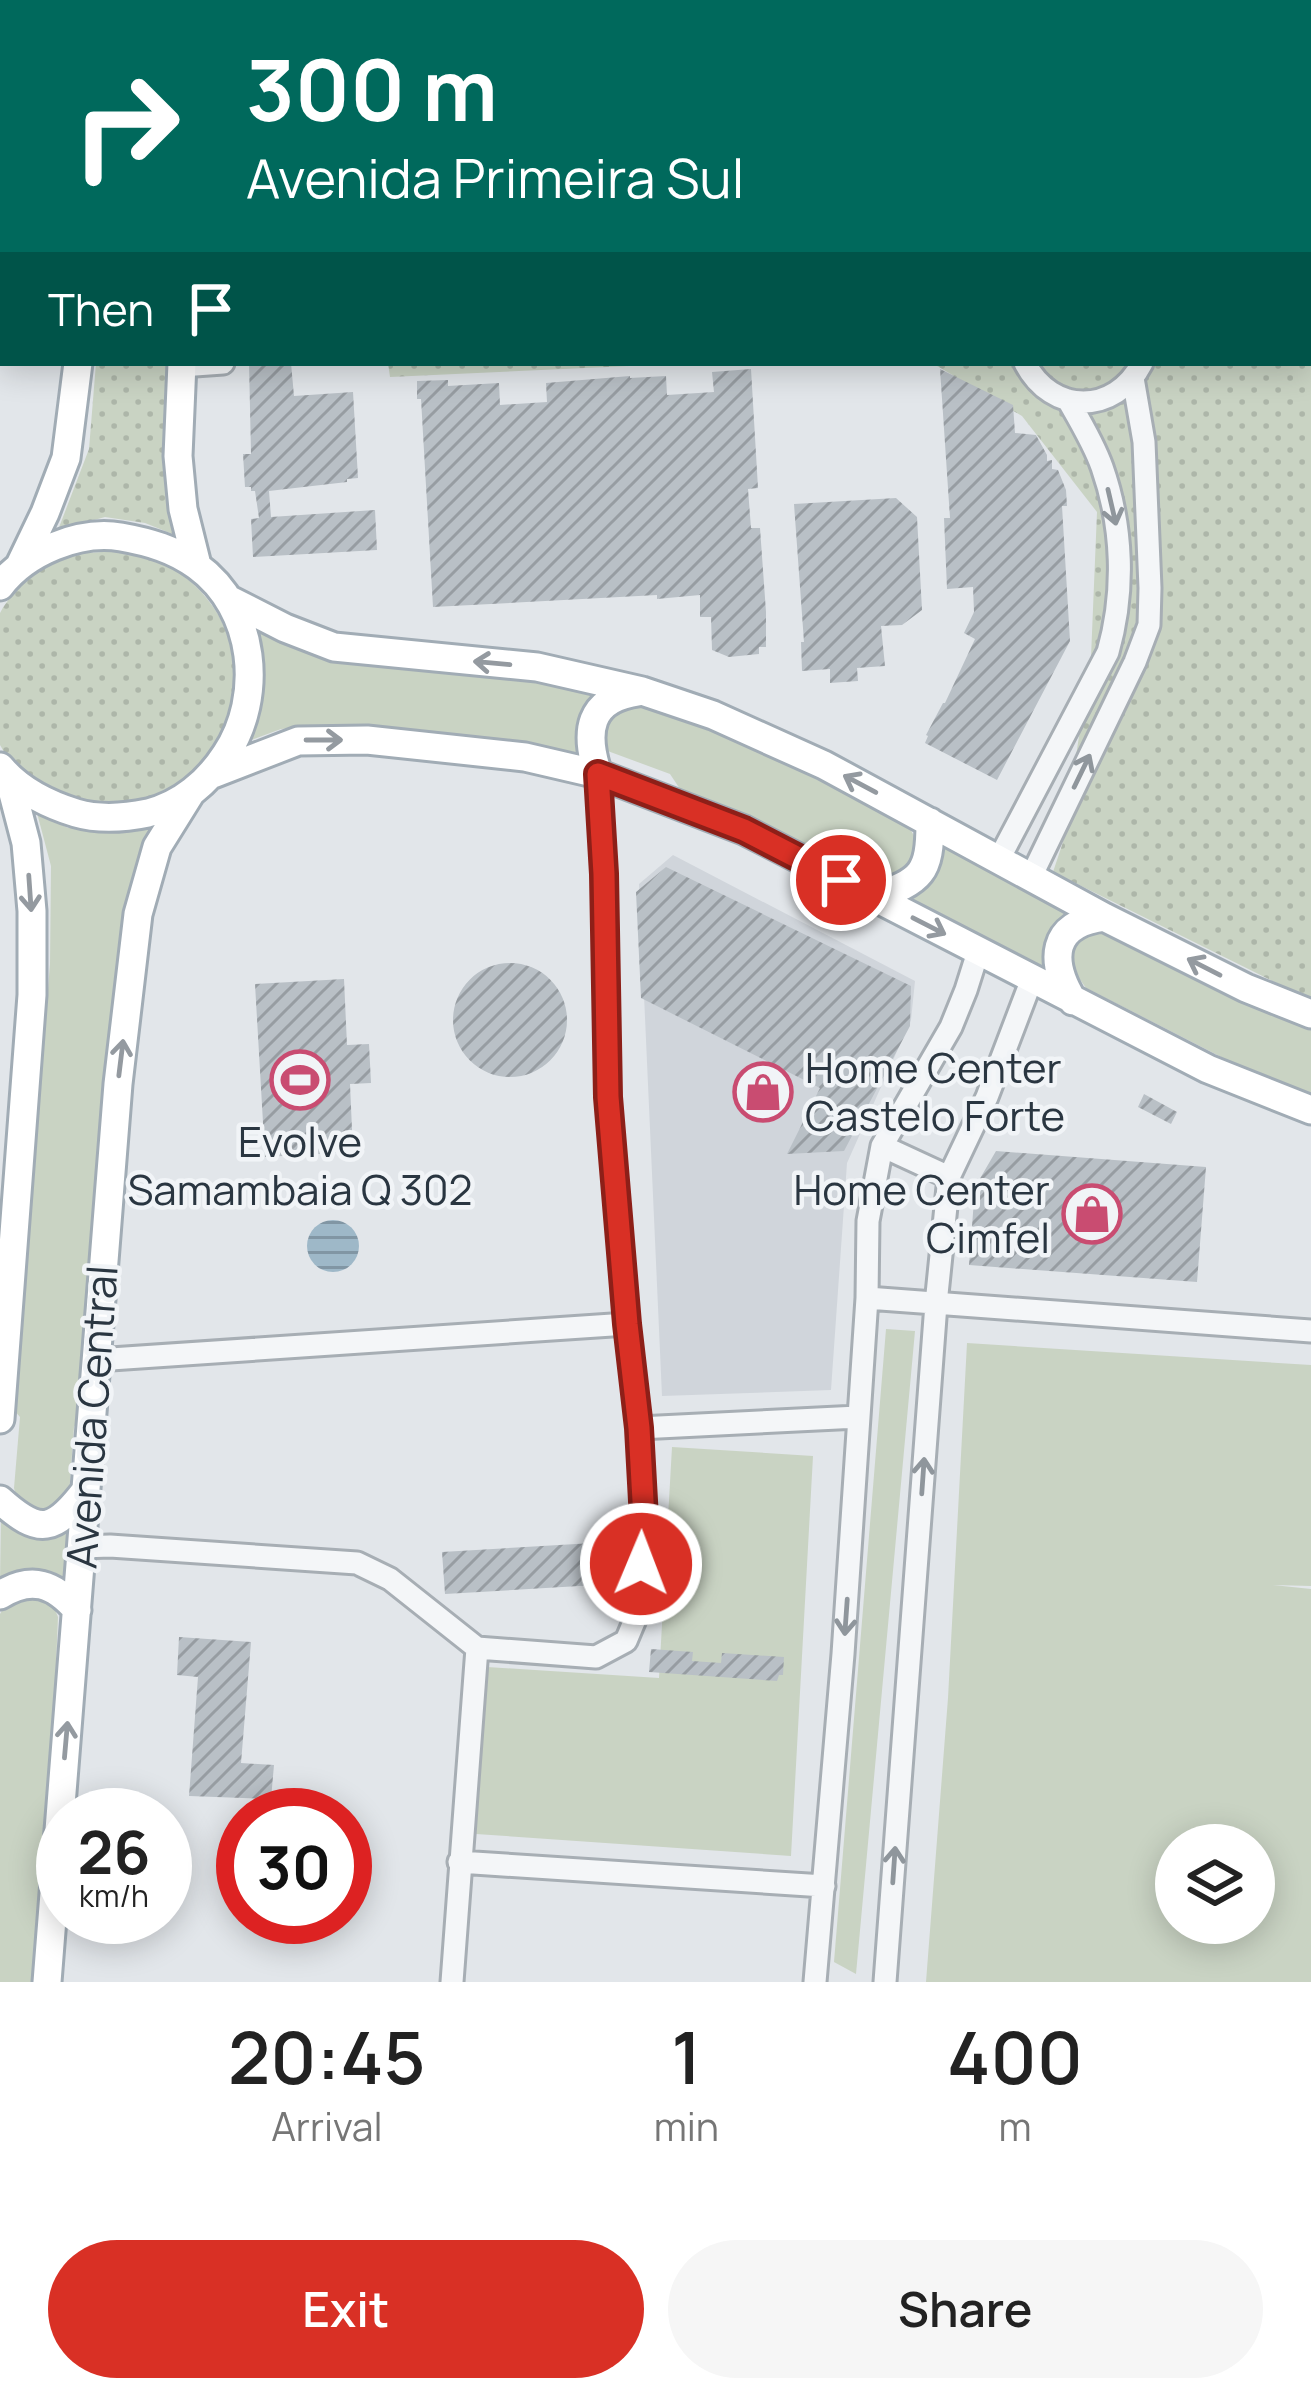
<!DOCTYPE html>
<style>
:root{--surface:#fff;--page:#f6f6f6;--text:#222;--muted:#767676;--accent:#d93025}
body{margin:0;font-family:Manrope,sans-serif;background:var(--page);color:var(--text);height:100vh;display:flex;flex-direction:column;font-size:45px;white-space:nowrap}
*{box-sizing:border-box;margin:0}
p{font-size:39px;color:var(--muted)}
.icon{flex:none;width:66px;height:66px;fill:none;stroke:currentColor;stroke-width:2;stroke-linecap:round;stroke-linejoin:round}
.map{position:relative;height:1982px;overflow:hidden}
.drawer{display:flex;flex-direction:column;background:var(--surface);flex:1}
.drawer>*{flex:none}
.banner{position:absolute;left:0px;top:0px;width:1311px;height:366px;box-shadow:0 6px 30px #0003;background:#00695c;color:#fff;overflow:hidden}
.controls{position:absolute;left:1155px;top:1824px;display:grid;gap:24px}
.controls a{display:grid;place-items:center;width:120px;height:120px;border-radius:50%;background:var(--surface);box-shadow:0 6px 30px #0003;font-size:60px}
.speed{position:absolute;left:36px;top:1788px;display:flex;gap:24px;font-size:60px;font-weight:700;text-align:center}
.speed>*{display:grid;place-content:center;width:156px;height:156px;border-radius:50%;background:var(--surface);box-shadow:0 6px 30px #0003;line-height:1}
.speed small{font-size:30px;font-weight:400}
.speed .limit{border:18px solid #d22;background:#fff;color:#111}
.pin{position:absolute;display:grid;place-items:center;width:102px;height:102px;color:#fff;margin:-51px;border:6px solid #fff;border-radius:50%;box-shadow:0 3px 12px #0007}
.me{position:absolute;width:132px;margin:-66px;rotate:1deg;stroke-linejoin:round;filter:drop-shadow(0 0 9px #0008)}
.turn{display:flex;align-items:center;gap:42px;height:252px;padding:0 48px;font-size:54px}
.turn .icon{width:156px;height:156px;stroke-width:2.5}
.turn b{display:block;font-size:84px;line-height:102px}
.then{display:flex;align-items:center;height:114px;padding:0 48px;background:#0003;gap:24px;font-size:45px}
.eta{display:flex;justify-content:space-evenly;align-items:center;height:204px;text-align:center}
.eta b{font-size:72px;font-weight:600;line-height:84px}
.primary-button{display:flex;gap:24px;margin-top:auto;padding:24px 48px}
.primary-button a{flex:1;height:138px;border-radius:72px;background:var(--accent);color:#fff;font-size:48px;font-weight:600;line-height:138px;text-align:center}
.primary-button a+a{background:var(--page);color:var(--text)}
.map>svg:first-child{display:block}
</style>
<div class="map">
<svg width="1311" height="1982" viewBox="0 0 1311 1982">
<defs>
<pattern id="park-dots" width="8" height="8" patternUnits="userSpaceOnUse" patternTransform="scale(3)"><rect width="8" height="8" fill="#c9d3c3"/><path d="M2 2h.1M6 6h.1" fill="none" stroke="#adb6a9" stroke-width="1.8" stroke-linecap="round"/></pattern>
<pattern id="water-rules" width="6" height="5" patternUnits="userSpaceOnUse" patternTransform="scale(3)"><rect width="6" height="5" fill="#9eb8c8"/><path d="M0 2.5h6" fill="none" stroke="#8196a4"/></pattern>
<pattern id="building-hatch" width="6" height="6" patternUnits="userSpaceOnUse" patternTransform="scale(3)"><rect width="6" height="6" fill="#b9c0c6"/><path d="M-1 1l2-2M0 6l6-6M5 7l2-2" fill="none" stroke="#979da2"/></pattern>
</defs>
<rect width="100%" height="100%" fill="#e2e6ea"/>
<path fill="#d0d5db" d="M673,855L915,981L911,1020L847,1163L831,1390L662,1396L639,884Z"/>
<path fill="#c9d3c3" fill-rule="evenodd" d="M253,626L610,689L590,758L393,733L315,726L281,729L243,743Z
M627,704L695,722L829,777L848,795L909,827L917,841L916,854L909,868L896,873L874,874L822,848L794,844L682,792L670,774L605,750L595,725Z
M37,813L68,828H127L159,819L138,862L129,912L87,1408L74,1427L69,1495L47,1518L19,1508L14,1488L20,1417L14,1410L50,964L51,866Z
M938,835L1085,912L1049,979L901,901Z
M1085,923L1311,1019V1096L1235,1064L1086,988L1069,964V938Z
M886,1329L915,1331L856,1974L834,1962Z
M967,1343L1311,1365V1586L1273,1585L1311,1589V1982H926L948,1698ZM1176,1845H1254V1923H1176Z
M672,1447L813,1456L791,1856L476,1834L487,1667L659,1678Z
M1,1516L75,1522L70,1591L0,1582Z
M22,1592L51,1600L58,1617L55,1689L67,1712L41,1982H0V1614L6,1604Z"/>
<path fill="url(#park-dots)" d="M184,0H1311V1000L1053,872L1063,842L1091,657L1097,512L1022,416L932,363H1308V3H184Z
M96,363H176L180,537L145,523L105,517L58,530L89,449Z
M388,363H695L390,377Z
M119,551C133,555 150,557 163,563C268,617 259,772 142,802C115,809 88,808 62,797C36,786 14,770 0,745V613C15,585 48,561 79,554C92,552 106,552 119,551Z"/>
<path fill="url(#water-rules)" d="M307 1246a26 26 0 1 1 52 0a26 26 0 1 1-52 0Z"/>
<path fill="url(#building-hatch)" d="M249,363H291L294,396L353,392L358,478L347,479V482L269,491L271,517L375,510L377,550L253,557L251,519L259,518L255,491H251V487H245L243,454H251Z
M751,369L758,488L748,489L751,528H760L766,612V647H759V654L729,657L712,650L711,617H700V595L657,599V595L433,607L421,399H417V381L448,380V386L499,383L500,405L547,402L546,383L630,376V378L666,376L667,395L714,392L712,372Z
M940,369L1013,405L1015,433L1036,435L1047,455V461L1052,460V469L1058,470L1066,490L1067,506H1062L1070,641L997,780L925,743L928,736L926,735L943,703H945L975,639L964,633L974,612L973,587L947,589L944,518H950Z
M896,498L917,517L922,610L902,625L881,626L885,666L857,668L858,681L830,683V669L802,671L801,642H804L794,504Z
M666,867L911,986L910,1026L844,1151L787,1154L820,1088L641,998L636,892Z
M453 1020a57 57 0 1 1 114 0a57 57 0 1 1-114 0Z
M344,979L347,1045L369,1044L371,1083L350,1084L353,1152L265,1157L255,984Z
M1144,1094L1177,1112L1171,1124L1138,1107Z
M996,1151L1206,1167L1197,1282L969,1265L975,1187Z
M593,1543L596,1585L445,1594L442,1552Z
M179,1637L251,1642L241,1763L274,1765L271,1799L189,1796L198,1677L177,1675Z
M651,1649L693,1652L692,1661L721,1663L722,1653L784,1657L783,1675H779L777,1681L649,1672Z"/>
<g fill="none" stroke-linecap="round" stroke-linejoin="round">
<g stroke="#a7aeb4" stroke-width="27">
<path id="minor" d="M1308,148L1311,147
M0,202H3
M1025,363C1052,415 1115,415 1142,363
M181,366L223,363
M999,859L1108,652C1125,592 1123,527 1102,467C1094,444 1080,421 1068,400
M1031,877L1135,662L1149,625L1150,588L1144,442L1133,378
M882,1146L949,1177
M867,1298L1311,1331
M96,1360L627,1324
M639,1428L858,1417
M82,1547L110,1546L357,1563L390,1579L477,1648L452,1982
M477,1648L596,1657L626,1641L639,1610L643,1519L639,1428L627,1324L608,1097L604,874L598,774
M459,1862L824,1886
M815,1982L843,1654L867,1298L868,1221L882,1146L951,1027L966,990L978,952
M885,1982L936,1304L949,1177L987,1097L1032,979"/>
</g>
<g stroke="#a1acb5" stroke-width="33">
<path id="major" d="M84,0V3
M179,0L180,3
M182,363L178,456L183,509L197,565
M20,565L45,513L66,458L78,363
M0,586C26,552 79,530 121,537C149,542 174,549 197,566C256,609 264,697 226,754C208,782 181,805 148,813C124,818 100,820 76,813C47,804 20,791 0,767
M228,599L285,628L334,647L537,667L642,691L713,715L824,765L1104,917L1246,988L1311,1014
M213,774L298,741L367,740L525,757L598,774L744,830L1208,1069L1311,1110
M598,774C584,732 588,699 638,692
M874,897C922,881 930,873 930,822
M1073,1001C1049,961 1050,924 1104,917
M0,1419L32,995V911L26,843L9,778
M0,1500C40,1536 54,1532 86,1490
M0,1595C32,1575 54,1584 77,1610
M47,1982L118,1084L138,914L157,847L190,794"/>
</g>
<use href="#minor" stroke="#f4f6f8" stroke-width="21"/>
<use href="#major" stroke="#fff" stroke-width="27"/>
</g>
<defs><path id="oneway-shaft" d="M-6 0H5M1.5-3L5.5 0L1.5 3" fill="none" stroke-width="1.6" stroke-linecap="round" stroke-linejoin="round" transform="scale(3)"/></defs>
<g stroke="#8f969c">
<use href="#oneway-shaft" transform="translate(1112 507) rotate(77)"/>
<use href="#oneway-shaft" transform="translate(1082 771) rotate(-64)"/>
<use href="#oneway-shaft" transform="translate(923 1476) rotate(-86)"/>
<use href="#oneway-shaft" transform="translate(846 1617) rotate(94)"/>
<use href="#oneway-shaft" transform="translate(894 1865) rotate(-86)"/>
</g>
<g stroke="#949aa0">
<use href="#oneway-shaft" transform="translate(492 663) rotate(-175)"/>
<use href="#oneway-shaft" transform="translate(324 740)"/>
<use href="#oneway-shaft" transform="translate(860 784) rotate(-152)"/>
<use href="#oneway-shaft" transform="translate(30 893) rotate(86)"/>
<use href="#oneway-shaft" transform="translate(929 926) rotate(27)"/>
<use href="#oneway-shaft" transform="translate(1204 967) rotate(-153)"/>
<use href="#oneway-shaft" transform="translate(121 1058) rotate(-83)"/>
<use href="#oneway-shaft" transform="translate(66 1740) rotate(-85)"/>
</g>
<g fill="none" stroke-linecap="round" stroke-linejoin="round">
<g stroke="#8d1f18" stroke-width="30">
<path id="route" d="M641,1564L644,1519L639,1428L627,1324L608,1097L604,874L598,774L744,830L841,880"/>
</g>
<use href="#route" stroke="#d93025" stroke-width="21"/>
</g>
<defs>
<g id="stadium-ring" transform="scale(3)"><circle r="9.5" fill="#f1f4f7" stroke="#c94c71" stroke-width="1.5"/><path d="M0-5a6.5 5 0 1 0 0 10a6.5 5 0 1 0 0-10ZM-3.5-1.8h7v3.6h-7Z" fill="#c94c71"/></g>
<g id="shop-ring" transform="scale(3)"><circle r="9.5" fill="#f1f4f7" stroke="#c94c71" stroke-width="1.5"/><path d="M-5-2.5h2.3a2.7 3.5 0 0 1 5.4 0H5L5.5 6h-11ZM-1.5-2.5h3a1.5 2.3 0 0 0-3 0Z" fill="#c94c71"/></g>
</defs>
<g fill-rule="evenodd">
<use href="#stadium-ring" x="300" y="1080"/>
<use href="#shop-ring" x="763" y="1092"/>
<use href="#shop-ring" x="1092" y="1214"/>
</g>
<g text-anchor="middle" stroke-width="9" stroke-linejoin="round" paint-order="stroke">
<g font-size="42" fill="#2a3641" stroke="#f1f4f7" text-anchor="start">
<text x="805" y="1083">Home Center<tspan x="805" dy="48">Castelo Forte</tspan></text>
<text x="300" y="1157" text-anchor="middle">Evolve<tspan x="300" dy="48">Samambaia Q 302</tspan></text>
<text x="1050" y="1205" text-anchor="end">Home Center<tspan x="1050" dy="48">Cimfel</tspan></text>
</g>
<g font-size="42" fill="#2a3641" stroke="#f1f4f7">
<text transform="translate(92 1417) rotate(-86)" y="15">Avenida Central</text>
</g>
</g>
</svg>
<div class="controls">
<a><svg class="icon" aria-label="layers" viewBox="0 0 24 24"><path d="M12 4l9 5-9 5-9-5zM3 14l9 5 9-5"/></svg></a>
</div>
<div class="speed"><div>26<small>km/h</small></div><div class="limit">30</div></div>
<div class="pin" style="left:841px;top:880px;background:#d93025"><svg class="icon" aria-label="arrive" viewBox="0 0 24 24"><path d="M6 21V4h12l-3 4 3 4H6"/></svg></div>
<svg class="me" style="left:641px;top:1564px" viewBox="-20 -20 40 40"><circle r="17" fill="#d93025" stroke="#fff" stroke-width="3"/><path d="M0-11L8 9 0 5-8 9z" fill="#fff"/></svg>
<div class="banner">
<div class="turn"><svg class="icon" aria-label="right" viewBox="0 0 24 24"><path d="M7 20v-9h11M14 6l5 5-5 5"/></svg><div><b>300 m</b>Avenida Primeira Sul</div></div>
<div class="then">Then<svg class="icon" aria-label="arrive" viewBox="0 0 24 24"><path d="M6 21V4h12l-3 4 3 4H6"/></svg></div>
</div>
</div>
<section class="drawer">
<div class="eta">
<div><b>20:45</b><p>Arrival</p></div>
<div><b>1</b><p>min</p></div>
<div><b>400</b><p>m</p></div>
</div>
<div class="primary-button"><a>Exit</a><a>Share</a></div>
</section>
